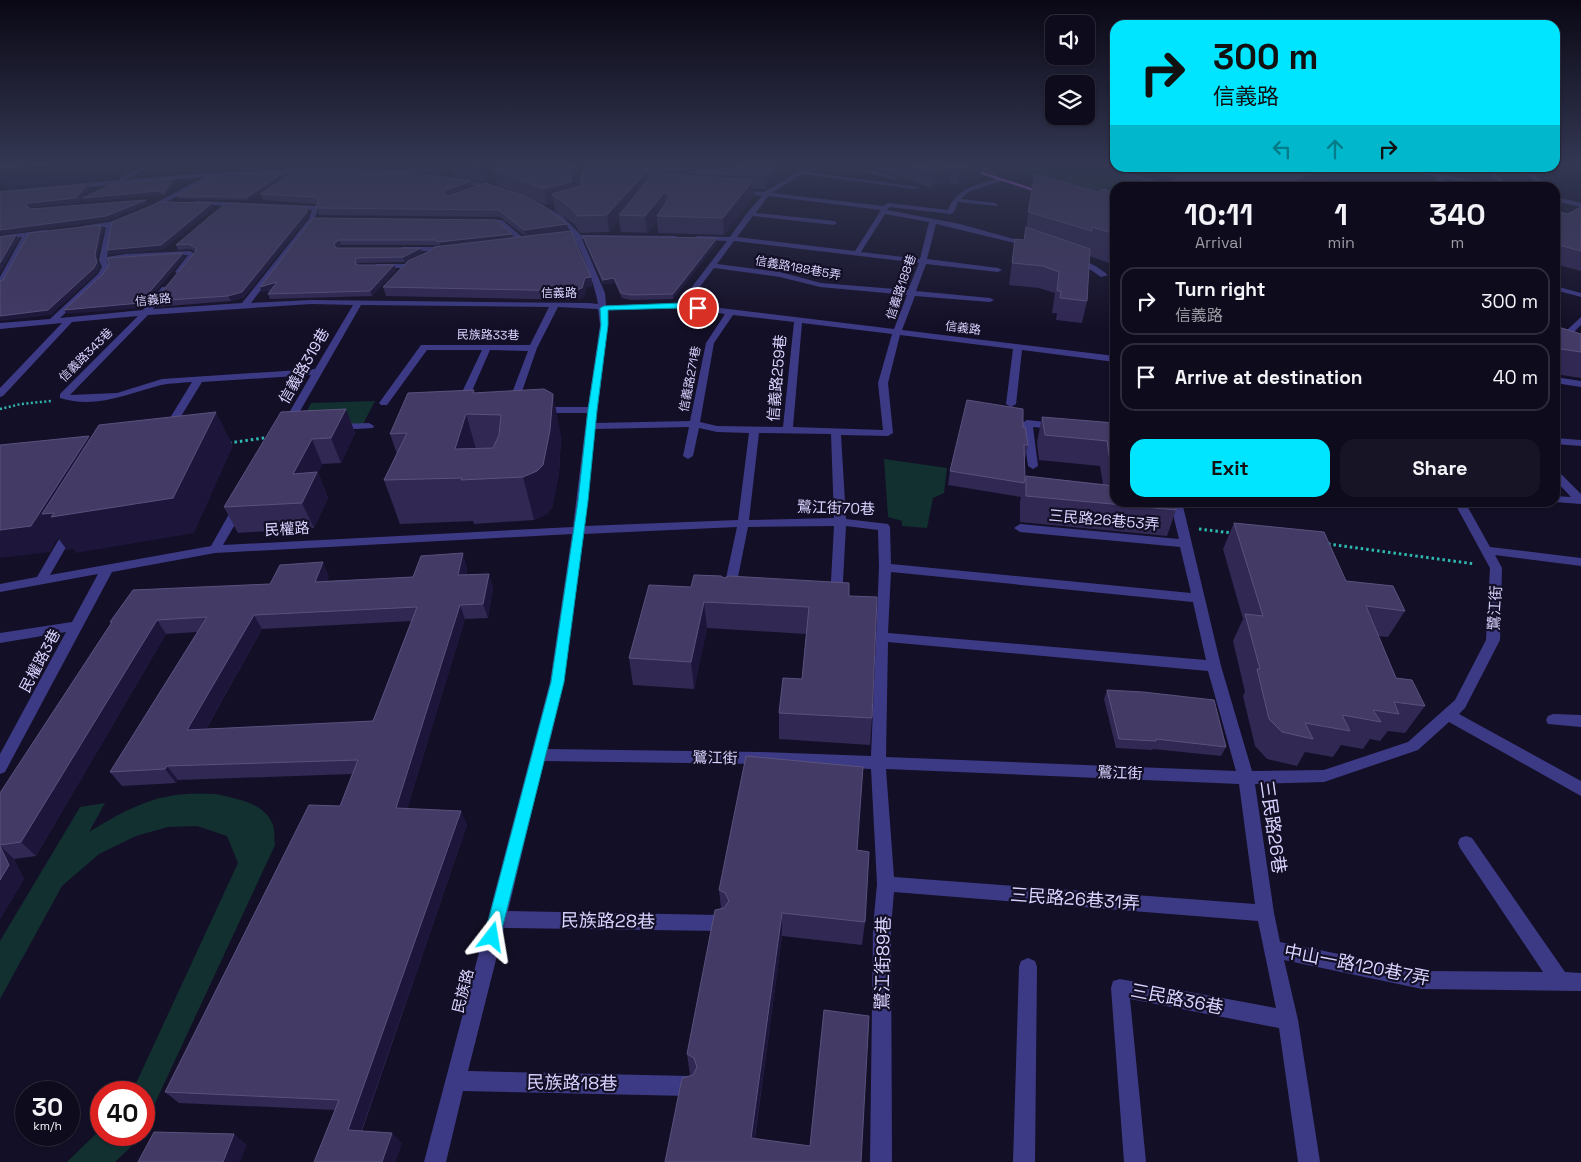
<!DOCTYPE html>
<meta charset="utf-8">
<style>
:root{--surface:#0e0b1c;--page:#171425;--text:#f1f3f6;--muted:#9b9ba3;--line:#2e2b3b;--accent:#00e5ff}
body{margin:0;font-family:"Space Grotesk","Noto Sans TC",sans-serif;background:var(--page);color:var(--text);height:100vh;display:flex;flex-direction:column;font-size:19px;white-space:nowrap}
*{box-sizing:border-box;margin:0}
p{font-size:16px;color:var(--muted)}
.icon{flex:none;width:28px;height:28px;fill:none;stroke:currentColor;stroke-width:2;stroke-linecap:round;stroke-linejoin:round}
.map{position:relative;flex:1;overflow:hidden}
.sheet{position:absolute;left:1110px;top:182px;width:450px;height:325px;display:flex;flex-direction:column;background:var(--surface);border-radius:15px;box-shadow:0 1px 4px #0004,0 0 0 1px var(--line)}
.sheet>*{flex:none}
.guide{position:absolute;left:1110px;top:20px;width:450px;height:152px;border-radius:15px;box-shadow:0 1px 4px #0004,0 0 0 1px var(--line);background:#00e5ff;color:#111;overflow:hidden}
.tools{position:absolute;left:1045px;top:15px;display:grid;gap:10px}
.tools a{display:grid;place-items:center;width:50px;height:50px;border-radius:10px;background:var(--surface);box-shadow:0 1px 4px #0004,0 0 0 1px var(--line);font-size:25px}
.speed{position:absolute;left:15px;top:1081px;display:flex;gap:10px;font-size:25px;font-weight:700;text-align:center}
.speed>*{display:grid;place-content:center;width:65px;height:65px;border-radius:50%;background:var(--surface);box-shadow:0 1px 4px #0004,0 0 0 1px var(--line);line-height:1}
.speed small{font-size:12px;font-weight:400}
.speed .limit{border:8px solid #d22;background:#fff;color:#111}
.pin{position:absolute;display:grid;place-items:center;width:42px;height:42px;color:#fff;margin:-21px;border:2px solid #fff;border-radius:50%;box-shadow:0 1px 5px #0007}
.me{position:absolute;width:55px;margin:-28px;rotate:14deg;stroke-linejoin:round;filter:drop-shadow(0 0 4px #0008)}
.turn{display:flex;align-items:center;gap:18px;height:105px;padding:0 20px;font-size:22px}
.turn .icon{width:65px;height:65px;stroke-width:2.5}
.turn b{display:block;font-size:35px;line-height:42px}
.lanes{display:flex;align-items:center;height:48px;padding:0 20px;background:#0003;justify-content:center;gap:25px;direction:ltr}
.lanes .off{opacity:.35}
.eta{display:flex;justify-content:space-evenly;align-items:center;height:85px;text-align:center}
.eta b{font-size:30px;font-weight:700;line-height:35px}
.button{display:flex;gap:10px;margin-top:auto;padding:10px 20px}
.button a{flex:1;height:58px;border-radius:15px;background:var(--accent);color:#111;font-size:20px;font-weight:700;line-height:58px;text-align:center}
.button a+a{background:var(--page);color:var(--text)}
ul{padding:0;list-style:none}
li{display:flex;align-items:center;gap:15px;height:68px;margin:0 10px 8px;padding:0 10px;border:2px solid var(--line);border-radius:15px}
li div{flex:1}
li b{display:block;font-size:19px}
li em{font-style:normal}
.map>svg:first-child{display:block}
</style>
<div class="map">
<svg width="1581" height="1162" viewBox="0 0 1581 1162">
<rect width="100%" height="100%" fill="#130f26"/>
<path fill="#12302f" d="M997,165H1087L1153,183L1143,187L1115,188V200Z
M375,401L363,424L300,425L311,403Z
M884,459L947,468L944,493L933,498L927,528L902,526V521L888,517Z
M216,794C237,799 264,802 273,825C275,831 274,839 275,845L144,1127V1092H132L238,863L227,836L197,826L168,827L136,836L99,854L62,886L0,999V941L80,807L105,803L89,832C114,817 140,801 170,796C185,793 201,794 216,794Z
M101,1129V1135H140L137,1141L115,1162H67Z"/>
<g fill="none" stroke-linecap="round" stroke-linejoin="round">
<path stroke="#2fb8b0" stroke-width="2.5" stroke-dasharray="2 2.5" stroke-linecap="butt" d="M1110,285L1115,295
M0,409L21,404L51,401"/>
<path stroke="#2fb8b0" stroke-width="3" stroke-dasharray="2.5 3" stroke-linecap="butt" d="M229,443L270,437
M1199,529L1232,533
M1328,544L1475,564"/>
<path fill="#3d3a85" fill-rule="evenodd" d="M145,165H153L125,180L193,174L312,168L315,170L312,172L214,177L149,211L146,209L147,208L204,177L0,195V191L120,180V178Z
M409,165H415L407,174H403Z
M820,165H829L808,172L918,187L915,189L802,174L772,193L883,206L888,203L948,210C956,188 979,184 999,178L1002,180L1001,181L968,192L961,199L995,203L998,205L997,206L958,202L954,212L951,214L890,207L887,210L960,224L1035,245L1031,247L936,224L927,259L998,268L1002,270L998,272L926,264L916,291L990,298L994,300L990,302L915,296L902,330L1115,356V362L1022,350L1016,404L1011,407L1006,404L1013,349L900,335L888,383L893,433L888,436L841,435L846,519L888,524L890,527L891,564L1191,593L1180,547L1020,532L1014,528L1020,524L1179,539L1170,502H1182L1221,666L1252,771L1324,770L1408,742L1455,700L1486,640L1490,568L1454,502H1465L1490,547L1581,558V566L1495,555L1502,568L1500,640L1465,708L1459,714L1581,781V796L1449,722L1418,750L1324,782L1255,784L1274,913L1280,942L1422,971L1543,972L1460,848L1458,843L1460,838L1466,836L1472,838L1565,972L1581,973V991L1422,989L1284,960L1298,1020L1320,1162H1298L1279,1028L1130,999L1146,1162H1124L1111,988L1113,981L1120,979L1276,1008L1258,921L894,892L891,927L892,1162H870L873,927L877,884L871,769L760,764L544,761L508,911L720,915L726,917L729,923L726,929L720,931L504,928L468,1071L689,1076L696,1079L699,1086L696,1093L689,1096L463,1091L446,1162H424L550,682L572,534L215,553L112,572L5,772L0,774V754L66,632L0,643V633L72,622L98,574L0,592V584L37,577L66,527H74L76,530L50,575L211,546L233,507L239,504L245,507L223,545L573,527L587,413H540L535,410L540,407H588L600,325L598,309L558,307L537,348L517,406L512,409L507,406L528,351L490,350L465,407L460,410L455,407L482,350H427L387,405H381L379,403L421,345H530L549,307L361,305L292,425L287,428L282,425L311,375L202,382L172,431L167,434L162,431L192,382C182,383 171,383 161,385C127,394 96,409 60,398V394L138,316L72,322L3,396L0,397V388L62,323L0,329V323L50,319L98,274L102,267L99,260L106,227L84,229L80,227L82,226L109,222L130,217V219L113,225L107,257L126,254L190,251L197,255L182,274H179L175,272L188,255L126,258L107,261L110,267L104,277L60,318L143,310L162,287H165L169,289L153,309L242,303L309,219L312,210L194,204V202L196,201L316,206L319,208L314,220L251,303L311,300L589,303L598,304C596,288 579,241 568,228C559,217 545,211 533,204V202L535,201L562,216L581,235L676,236L677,238L673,240L582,239L605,293L606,305L679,304L727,241L700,240L696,238L697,236L730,237L747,213L762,196L738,193L736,192V190L764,192L798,172ZM768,196L881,210L855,251L737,237L753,216L834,225L837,223L834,221L756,213ZM885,214L929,222L920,259L861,252ZM734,241L919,263L908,290L821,283L780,272L717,264ZM714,268L780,277L820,287L907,295L894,329L687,304ZM311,304L353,305L315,369L162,379L117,393L70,395L148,315ZM681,308L725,314L706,343L690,421L596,423L608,325L607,310ZM733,315L794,322L783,427L717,426L700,422L714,343ZM802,323L892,334L878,383L883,430L793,427ZM689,427L683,456L688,459L693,456L699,428L717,432L749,433L738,520L585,526L595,429ZM759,433L831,434L834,518L749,520ZM834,526L830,599L836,603L842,599L846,526L878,530L879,567L871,756L760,752L548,749L564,682L584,534L737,527L723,592L729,596L735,592L748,527ZM891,572L1193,602L1206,660L888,633ZM888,642L1208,671L1236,771L886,757ZM886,769L1239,784L1255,904L894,877Z
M843,165H853L898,178L895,180Z
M1093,165H1103L1180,188H1168Z
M1575,165H1581V169Z
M1394,168H1404L1502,185L1483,168H1489L1511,187L1494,188L1445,179L1434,188H1426L1438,177Z
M1520,168H1526L1551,188H1543Z
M456,178L498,187L501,189L498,191L454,181V179Z
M1555,197L1581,203V207L1555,201Z
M482,219L502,220L527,241L520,243L498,223L480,222L479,221Z
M45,230H48V234L30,236L4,284L0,286V277L22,237L0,240V236Z
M402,247H436L440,249L433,254L430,251H405L401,249Z
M1070,258C1082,257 1099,267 1108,275L1101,277L1091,270L1070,262Z
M376,264H406L410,266L406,268H376Z
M1555,286L1581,293V297L1555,290Z
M1581,317V325L1575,331V338L1568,340L1567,330Z
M1555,377L1581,381V387L1555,383Z
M1027,420L1055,423L1060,426L1055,429L1033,427L1038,466L1033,469L1028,466L1022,423Z
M369,423L374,426L373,428L337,430L332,427L337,424Z
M1555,438L1581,440V446L1555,444Z
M1555,471L1559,472L1581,494V504L1555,502V496L1571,497L1555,480Z
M1553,714L1581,715V727L1548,724L1546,720L1548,716Z
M1028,958L1035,961L1037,967L1035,1162H1013L1019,967L1021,961Z"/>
<path fill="#c25bff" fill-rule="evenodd" d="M953,165H962L1050,194L1045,195Z"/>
</g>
<path fill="#312854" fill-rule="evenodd" d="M409,165H810L806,166L790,165V174L764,189L753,188L754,196L724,235L658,233L657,220L647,233L621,232L619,220L609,232L580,233L574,224L555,211L554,203L547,205L497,185L495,177L485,182L454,177L452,168L442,175L410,171ZM584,166H586L580,186L575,188Z
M865,165H1019L991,173L981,170V177L958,185L949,182L932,188Z
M1122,168H1336L1333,169L1329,178L1307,188H1168L1170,182L1175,179L1133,168L1129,170Z
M285,172L286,175L248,200L179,199L177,196Z
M1035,174L1098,192L1115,193V265L1089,256L1087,301L1082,323L1056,320L1057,313H1052L1055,293L1039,288L1009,285L1015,239L1024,240Z
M472,188L568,231L591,277L592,286L586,287L584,297L576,300L386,296L383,287L430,251L440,247L436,245H341L336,248L422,253L405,262L358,263L357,265L396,270L372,296L270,299L268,294L271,290L262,292L260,287L313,218L512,234L513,238L525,236L500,217L319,215L316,208L317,205L316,204L263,200L260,194Z
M308,207L309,212L307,218L244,297L231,301L156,307L154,301L195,252L191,249L178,250L176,245Z
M1581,207V271L1555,264V211L1568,214Z
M583,236L717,238V243L673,299L631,300L622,298L615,283L603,284L584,241Z
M1555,326L1581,334V378L1555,374Z
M475,393L561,436L559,473L552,508L547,514L534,520L474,524L473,521L400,524L384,480L397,454L390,434Z
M346,409L355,433L341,463L322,464L318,473L328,498L314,528L238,533L224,507Z
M1042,417L1115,423V502L1176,510L1167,536L1020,522V501L1021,497L948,485L950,471L1023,427L1028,445L1025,459L1024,458L1025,479L1026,476L1103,484L1100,466L1039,460L1037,442Z
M1234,523L1346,581L1405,611L1388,637L1378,636L1396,678L1425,706L1405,733L1388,731L1380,741L1370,739L1363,749L1341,745L1333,757L1305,752L1297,766L1267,759L1255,746L1243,696L1245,692L1233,641L1243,619L1223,549Z
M467,567L466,575L493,587L488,618L465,619L407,809L467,825L362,1131L402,1143L395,1162H314L335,1110L179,1103L165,1092L340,806L352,774L178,780L176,783L122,786L110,772L197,632L166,634L36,856L14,859L24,879L0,919V793L111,623L110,622L270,584L329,576L327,581L413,577ZM411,621L373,721L206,729L262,629Z
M724,578L849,596L872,718L870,745L779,739V713L802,679L806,634L707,628L694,689L633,685L629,658L691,587Z
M1107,690L1226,747L1221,756L1153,749L1152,750L1116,748L1104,699Z
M857,850L865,922L862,945L782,936L755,1138L665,1162L692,1075H690L687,1054L721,908L719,890Z"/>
<path fill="#1d163a" d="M0,165H109L96,180L8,187L4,181L0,183Z
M440,165H452V168L442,175Z
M484,165H518L493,169L495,177L485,182L481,167Z
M576,165H587L584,166L573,191L552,194L554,203L547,205L544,189L571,175Z
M686,165H792H790V174L764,189V176L688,172L689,179L687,180L686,169L685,166Z
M973,165H982L981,177L958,185L960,169Z
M992,165H1019L991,173Z
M951,167L949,182L932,188L934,172Z
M1182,168H1209L1178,180Z
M1321,168H1336L1333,169L1329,178L1307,188H1274Z
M647,171L649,186L619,215V220L609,232L607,215Z
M285,172L286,175L248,200L247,197Z
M173,179L175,183L164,198L163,194Z
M753,180L754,196L724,235L723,218Z
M471,181L472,188L446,200L444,193L446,190Z
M87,185L89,189L78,203L31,207L28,210L26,206L28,203Z
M159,191L161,195L84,202L83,198Z
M665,192L666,208L657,216V220L647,233L645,216Z
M146,200L148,204L109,220L0,235V230Z
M212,203L214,208L163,250L109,255L107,250Z
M308,207L309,212L307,218L244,297L231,301L228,296Z
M567,224L568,232L526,237L524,230Z
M101,225L104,229L97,260L100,267L97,273L51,315L0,321V316L95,255Z
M512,234L513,239L440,247L439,242Z
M16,235L19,239L0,273V263Z
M717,238V243L673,299V294Z
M339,240L341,245L335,248L334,244Z
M421,248L422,253L405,262L403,257Z
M183,253L185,257L142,308L67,314L64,310Z
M394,265L396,270L372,296L370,291Z
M591,277L592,286L586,287L584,297L576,300L574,291L585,278Z
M614,278L615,283L603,284V280Z
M277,282L279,287L262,292L260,287Z
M553,394L561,436L559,473L552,508L547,514L534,520L523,477Z
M346,409L355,433L341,463L331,438Z
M216,412L233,446L194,533L76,553L73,549L67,550L58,538L50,552L0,558V530L89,436L104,461Z
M466,414L478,456L455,449Z
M312,439L322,464L318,473L328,498L314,528L302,503L293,474Z
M463,553L467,567L463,589L458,575Z
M323,562L329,576L322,596L315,582Z
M489,574L493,587L488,618L483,604Z
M704,602L707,628L694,689L691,662Z
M460,605L465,619L403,822L396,808Z
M254,615L262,629L197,744L187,730Z
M157,620L166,634L36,856L21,842Z
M167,766L178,780L176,783L165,769Z
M461,811L467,825L358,1140L348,1130Z
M0,846L14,859L24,879L0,919Z
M782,913V936L752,1156L751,1138Z
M392,1133L402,1143L395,1162H382Z
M234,1134L247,1145L240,1162H223Z"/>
<path fill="#433a66" stroke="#5a527e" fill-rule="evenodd" d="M5,165H45L0,168V167Z
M472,165H484L481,167Z
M501,165H576L571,175V182L544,189L493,169Z
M586,165H686L685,166L686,169L660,168L658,169L661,174L753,180L723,218L657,216L670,197V194L665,192L645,216L619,215L652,175L651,173L647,171L607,215L577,216L571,208L552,194L580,186L581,177Z
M754,165H784L764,176L688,172Z
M912,165H973L960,169L951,167L934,172Z
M1199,168H1323L1274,188H1190L1170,182Z
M299,169L401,171L471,181L446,190L444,193L448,196L486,183L524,196L542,205L567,224L524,230L499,210L316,208L318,201L314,197L260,194Z
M285,172L247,197L177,196L217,175Z
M1035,174L1098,192L1103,189L1115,193V234L1092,227V231L1028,212Z
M173,179L163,194L159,191L83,198L110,185Z
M87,185L76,198L28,203L26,206L31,209L146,200L106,216L0,230V192Z
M160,202L212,203L161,245L107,250L112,222Z
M226,203L308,207L306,213L242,292L228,296L154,301L196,251V248L189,244L176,245Z
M1581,207V251L1555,244V211L1568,214Z
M313,218L496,220L512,234L439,242L435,240H339L334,244L336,248H421L403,257L356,258L355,263L357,265H394L370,291L268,294L277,282L260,287Z
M101,225L95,255L97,262L94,268L48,310L0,316V281L3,280L29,233Z
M1026,227L1090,249L1087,301L1060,298L1061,291H1057L1059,272L1043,266L1012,263L1015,239L1024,240Z
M571,231L591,277L585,278L582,288L574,291L383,287L408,261L430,251L434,247Z
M16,235L0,263V237Z
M583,236L717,238L673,294L631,295L621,293L614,278L603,280Z
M183,253L140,303L64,310L103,274L109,264L108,258Z
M1555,326L1581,334V352L1561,349L1555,338Z
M544,389L553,394L550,430L543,465L537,471L523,477L461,480L462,478L384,480L407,433L390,434L408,393L474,390L473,393ZM466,414L501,415L499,435L493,448L455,449Z
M967,400L1023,409V427H1025L1028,445H1024L1025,479L1024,483L950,471Z
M346,409L331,438L312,439L293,474L317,472L302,503L224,507L281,412Z
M216,412L173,498L51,517L54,513L42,514L99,425Z
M1042,417L1115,423V502H1175L1176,510L1026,496V476L1114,486L1107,441L1045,435Z
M89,436L31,526L0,530V445Z
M1234,523L1324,532L1346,581L1393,586L1405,611L1366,606L1396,678L1412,680L1425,706L1394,702L1399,714L1373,710L1381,722L1342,715L1350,731L1305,723L1313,739L1282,732L1269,719L1257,669H1260L1245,614L1263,616Z
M463,553L458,575L489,574L483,604L460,605L396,808L461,811L348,1130L392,1133L382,1162H314L339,1100L165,1092L309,805L340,806L358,760L167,766L165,769L110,772L207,617L157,620L21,842L0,845V793L112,622H110L133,590L270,584L280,565L323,562L315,582L413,577L421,556ZM417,607L373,721L187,730L254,615Z
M694,575L721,576L724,578L729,576L849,583V596L877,597L872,718L779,713L783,678L802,679L809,607L704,602L691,662L629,658L649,585L691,587Z
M1107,690L1143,692L1214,700L1226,747L1156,739V741L1119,739Z
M746,756L863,767L857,850L869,852L865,922L782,913L751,1138L810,1146L824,1010L869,1016L861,1162H665L682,1078L693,1075L697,1067L694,1058L687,1054L715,910L724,908L729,901L725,893L719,890Z
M0,846L9,865L0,880Z
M154,1132L234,1134L223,1162H138Z"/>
<linearGradient id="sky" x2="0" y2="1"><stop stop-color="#0a0815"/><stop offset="0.5" stop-color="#333752"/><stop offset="1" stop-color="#333752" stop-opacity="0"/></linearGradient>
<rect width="1581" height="328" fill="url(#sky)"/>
<path fill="#00e5ff" stroke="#0095a6" d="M681,303L701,308L698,310L681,308L608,310V325L597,410L588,501L564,682L500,937L498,943L492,945L486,943L484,937L551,682L578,501L588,410L601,325L600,308L604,306Z"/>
<g text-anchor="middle" stroke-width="4.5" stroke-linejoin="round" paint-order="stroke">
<g font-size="12" fill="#d9d4ff" stroke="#130f26">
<text transform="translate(798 268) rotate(10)" y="4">信義路188巷5弄</text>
<text transform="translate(901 287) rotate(-71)" y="4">信義路188巷</text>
<text x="559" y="297">信義路</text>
<text transform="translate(153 300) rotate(-6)" y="4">信義路</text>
<text transform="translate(963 328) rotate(7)" y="4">信義路</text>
<text transform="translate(488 335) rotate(1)" y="4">民族路33巷</text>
<text transform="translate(86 355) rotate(-45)" y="4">信義路343巷</text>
<text transform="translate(690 379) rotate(-79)" y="4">信義路271巷</text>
</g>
<g font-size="15" fill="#d9d4ff" stroke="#130f26">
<text transform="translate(304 366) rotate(-60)" y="5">信義路319巷</text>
<text transform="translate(777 378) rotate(-85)" y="5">信義路259巷</text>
<text transform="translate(836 508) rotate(2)" y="5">鷺江街70巷</text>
<text transform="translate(1104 520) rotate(5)" y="5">三民路26巷53弄</text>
<text transform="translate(287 529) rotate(-3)" y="5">民權路</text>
<text transform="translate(1495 608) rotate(-87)" y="5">鷺江街</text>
<text transform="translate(40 661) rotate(-62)" y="5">民權路3巷</text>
<text transform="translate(715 758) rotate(1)" y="5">鷺江街</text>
<text transform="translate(1120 773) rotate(2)" y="5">鷺江街</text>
<text transform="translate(463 991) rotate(-76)" y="5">民族路</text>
</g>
<g font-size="18" fill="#d9d4ff" stroke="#130f26">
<text transform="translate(1273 827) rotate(82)" y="6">三民路26巷</text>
<text transform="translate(1075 899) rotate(4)" y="6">三民路26巷31弄</text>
<text transform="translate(608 921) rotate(1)" y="6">民族路28巷</text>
<text transform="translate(883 963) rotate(-89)" y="6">鷺江街89巷</text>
<text transform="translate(1357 965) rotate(11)" y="6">中山一路120巷7弄</text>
<text transform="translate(1177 999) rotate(11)" y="6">三民路36巷</text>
<text transform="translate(572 1083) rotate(1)" y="6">民族路18巷</text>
</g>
</g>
</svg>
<div class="tools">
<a><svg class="icon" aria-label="sound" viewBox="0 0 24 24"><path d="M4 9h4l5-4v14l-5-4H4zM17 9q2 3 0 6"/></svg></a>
<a><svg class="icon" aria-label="layers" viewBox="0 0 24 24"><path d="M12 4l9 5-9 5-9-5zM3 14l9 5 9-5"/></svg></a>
</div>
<div class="speed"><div>30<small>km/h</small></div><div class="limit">40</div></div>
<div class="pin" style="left:698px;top:308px;background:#d93025"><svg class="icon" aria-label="arrive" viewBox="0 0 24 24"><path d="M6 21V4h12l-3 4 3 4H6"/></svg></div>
<svg class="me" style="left:492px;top:937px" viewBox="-20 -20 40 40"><path d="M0-17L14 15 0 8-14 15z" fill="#00e5ff" stroke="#fff" stroke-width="4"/></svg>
<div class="guide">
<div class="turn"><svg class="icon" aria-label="right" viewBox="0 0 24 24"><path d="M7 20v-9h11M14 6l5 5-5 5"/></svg><div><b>300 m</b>信義路</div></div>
<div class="lanes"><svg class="icon off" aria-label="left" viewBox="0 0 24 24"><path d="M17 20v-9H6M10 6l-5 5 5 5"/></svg><svg class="icon off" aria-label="ahead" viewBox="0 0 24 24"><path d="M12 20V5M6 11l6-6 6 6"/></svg><svg class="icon" aria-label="right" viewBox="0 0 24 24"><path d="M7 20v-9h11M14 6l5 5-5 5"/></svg></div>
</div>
<section class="sheet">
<div class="eta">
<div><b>10:11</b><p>Arrival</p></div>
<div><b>1</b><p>min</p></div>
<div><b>340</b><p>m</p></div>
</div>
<ul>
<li><svg class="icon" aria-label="right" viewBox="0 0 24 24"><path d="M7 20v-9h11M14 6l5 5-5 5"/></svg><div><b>Turn right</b><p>信義路</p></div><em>300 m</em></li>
<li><svg class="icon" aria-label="arrive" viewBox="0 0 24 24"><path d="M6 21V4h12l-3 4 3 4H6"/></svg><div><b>Arrive at destination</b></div><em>40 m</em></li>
</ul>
<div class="button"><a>Exit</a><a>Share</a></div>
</section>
</div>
